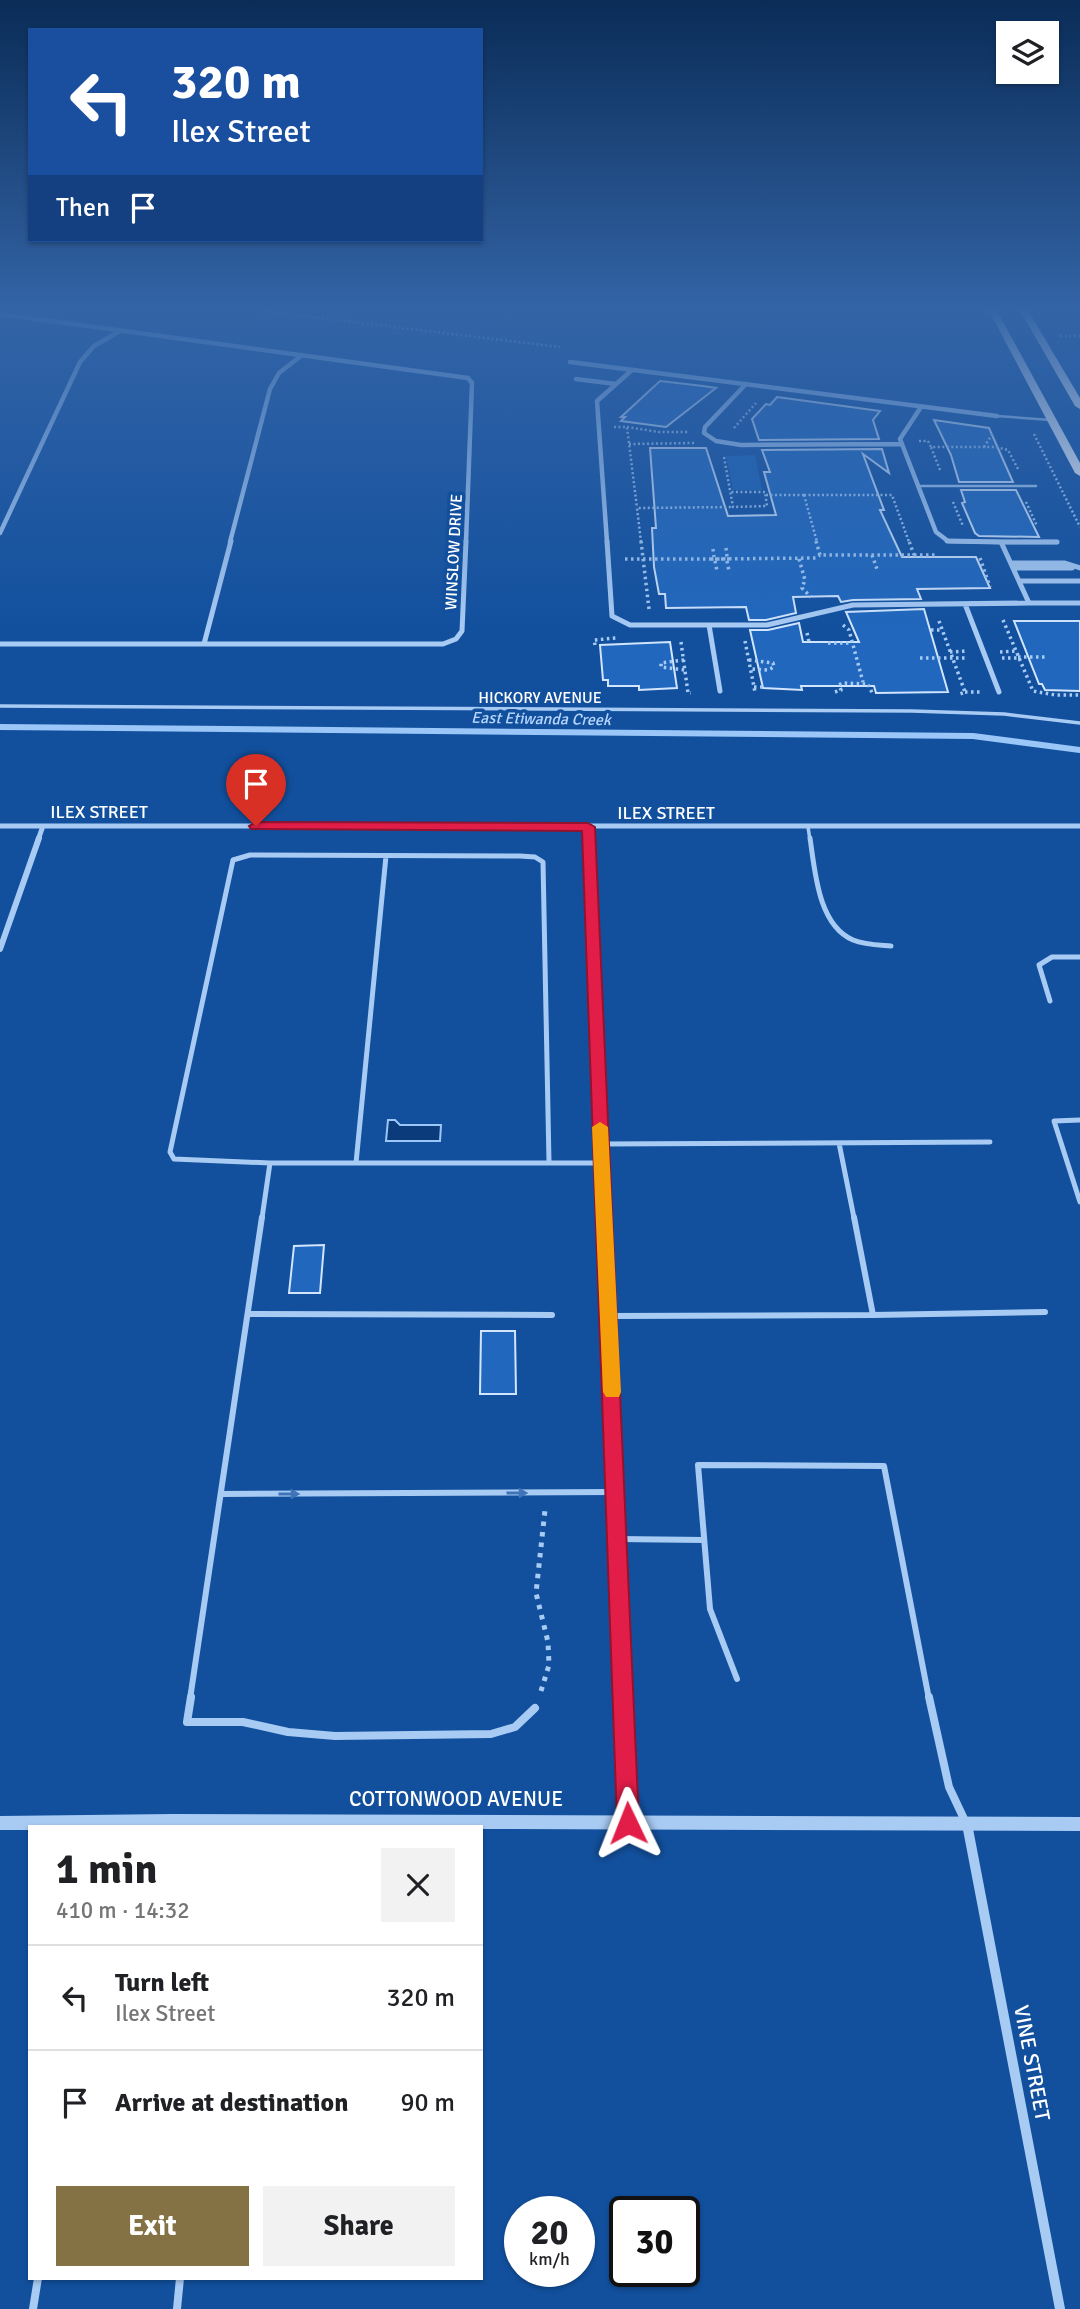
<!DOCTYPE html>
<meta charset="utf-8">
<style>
:root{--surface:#fff;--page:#f2f2f2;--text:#202124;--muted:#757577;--line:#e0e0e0;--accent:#847244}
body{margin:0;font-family:Signika,sans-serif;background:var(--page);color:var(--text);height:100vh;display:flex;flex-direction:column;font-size:26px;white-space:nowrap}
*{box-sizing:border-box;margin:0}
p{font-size:23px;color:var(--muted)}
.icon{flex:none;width:38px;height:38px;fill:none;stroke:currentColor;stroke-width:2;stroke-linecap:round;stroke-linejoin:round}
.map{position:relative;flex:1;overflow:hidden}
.panel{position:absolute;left:28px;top:1825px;width:455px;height:455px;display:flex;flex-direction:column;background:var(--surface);border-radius:0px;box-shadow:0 2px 5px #0004}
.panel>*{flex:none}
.guide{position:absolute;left:28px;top:28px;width:455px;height:214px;border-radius:0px;box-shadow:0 2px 5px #0004;background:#1a4fa0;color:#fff;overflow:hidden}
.fabs{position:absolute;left:996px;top:21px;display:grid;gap:14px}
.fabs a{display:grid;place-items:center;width:63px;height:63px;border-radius:0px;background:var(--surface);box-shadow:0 2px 5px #0004;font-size:35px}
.speed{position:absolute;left:504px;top:2196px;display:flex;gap:14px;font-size:35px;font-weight:700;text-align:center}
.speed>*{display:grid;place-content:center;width:91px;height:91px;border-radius:50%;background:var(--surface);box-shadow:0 2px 5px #0004;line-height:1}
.speed small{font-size:18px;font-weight:400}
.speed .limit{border:4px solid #111;border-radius:10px;background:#fff;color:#111}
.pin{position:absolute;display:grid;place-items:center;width:60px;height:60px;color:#fff;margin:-72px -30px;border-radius:50% 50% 50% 0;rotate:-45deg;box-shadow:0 0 7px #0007}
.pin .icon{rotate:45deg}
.me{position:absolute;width:77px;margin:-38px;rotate:358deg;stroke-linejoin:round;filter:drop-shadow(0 0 5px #0008)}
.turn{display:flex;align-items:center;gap:24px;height:147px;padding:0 28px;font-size:32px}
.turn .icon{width:91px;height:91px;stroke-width:2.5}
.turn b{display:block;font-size:49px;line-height:60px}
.then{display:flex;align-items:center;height:66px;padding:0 28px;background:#0003;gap:14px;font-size:26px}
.round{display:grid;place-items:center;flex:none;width:74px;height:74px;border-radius:0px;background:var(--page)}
.head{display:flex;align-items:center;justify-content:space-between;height:119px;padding:0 28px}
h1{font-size:42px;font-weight:700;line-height:52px}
.button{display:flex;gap:14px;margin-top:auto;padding:14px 28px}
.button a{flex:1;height:80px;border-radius:0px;background:var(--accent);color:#fff;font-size:28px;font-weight:700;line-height:80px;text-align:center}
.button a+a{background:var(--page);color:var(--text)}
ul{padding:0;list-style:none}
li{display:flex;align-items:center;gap:21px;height:105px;padding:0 28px;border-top:2px solid var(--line)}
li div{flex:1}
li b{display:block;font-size:26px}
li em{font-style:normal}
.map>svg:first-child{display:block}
</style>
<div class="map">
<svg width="1080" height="2309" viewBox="0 0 1080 2309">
<rect width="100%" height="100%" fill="#12509e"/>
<path fill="#1962b8" d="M755,455L762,490H733L726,456Z"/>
<path fill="#0b3b7a" stroke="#9ac6f8" stroke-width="2" d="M388,1120H395L400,1125H441L440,1141H386Z"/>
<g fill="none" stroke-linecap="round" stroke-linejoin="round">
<path stroke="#9ac6f8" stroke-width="6" d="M0,727L973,736L1080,750"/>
</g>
<path fill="#2067bd" stroke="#d1e5fe" stroke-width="2" d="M660,381L703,386L716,388L666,427L621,421L625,417H621Z
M777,397L880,411L873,420L879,439L759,440L752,419L766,404L770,405Z
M934,420L989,428L1013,482H959L951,455Z
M650,448H706L728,516L776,515L764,472H770L762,450L882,449L889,473L863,454L884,510H880L902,557H976L990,588L917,589L921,599L853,600L841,602L838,596L793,597L796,613L766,620H749L746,607L666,608L665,594H659L654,567L652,528H656Z
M961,490H1016L1039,537L979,536L975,533L962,503L965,502Z
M924,609L948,692L876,693L874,686H801L802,690L763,688L750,630H768L799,623L803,642H859L846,612Z
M1014,621H1080V691L1045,690L1042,684H1039Z
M670,642L677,688L639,690V686H608V680H603L600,645Z
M324,1245L320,1293H289L294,1246Z
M481,1331H515L516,1394H480Z"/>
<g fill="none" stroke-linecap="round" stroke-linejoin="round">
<path stroke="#a8cbf4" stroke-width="2.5" stroke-dasharray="2 2.5" stroke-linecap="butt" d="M228,307L560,347
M1060,336H1080
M614,427H627L637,508
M627,427L659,432H689
M734,428L756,403
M1034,434L1080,527
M919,441H928L931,447
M629,444L694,443
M984,447L993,433
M724,457L733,507L767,506L765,492H731
M940,470L931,447H996L1008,450L1018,469
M766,495H804
M804,495H892L909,542
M804,495L817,542
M953,502L963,526
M1026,502L1037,526
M641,542L637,508L733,507"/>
<path stroke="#a8cbf4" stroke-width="3.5" stroke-dasharray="2.5 3.5" stroke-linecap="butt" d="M641,541L649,609
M816,541L820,555H914L909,541
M726,548L727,557
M713,549L714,557
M872,555L877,569
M914,555H938
M980,558L990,587
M625,559H731
M711,559L816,558L820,555
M799,559L805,580L802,588L811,597
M715,561L717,571
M727,561L729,571
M1003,620L1033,691L1055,695H1080
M939,621L965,692L958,695
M843,625L849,630L863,682
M931,630H942
M807,633L809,642
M745,641L755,692
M681,642L688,693H691
M828,643H852
M595,645L594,640L616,638
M950,652L967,651
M1000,652L1016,651
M1018,657H1047
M920,658H968
M1002,658H1019
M684,660L661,663V667L685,670
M749,660L773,663L774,667L768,670L751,669
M754,687H763
M835,692L841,690L839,685L842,683L868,684L873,695
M965,692H981"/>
<path stroke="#a8cbf4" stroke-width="5" stroke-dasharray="4.5 6" stroke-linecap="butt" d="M541,1691L549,1665L548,1642L536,1593L545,1510"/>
<path stroke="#a8cbf4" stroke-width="2.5" d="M997,416L1051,420
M918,486H1036"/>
<path stroke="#a8cbf4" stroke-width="3.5" d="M0,706L912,711L1004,714L1080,723
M808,827L810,840"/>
<path stroke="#a8cbf4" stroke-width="5" d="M810,838C815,871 818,925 853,940C865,945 879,945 891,946
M1050,1001L1039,965L1052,957H1080
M1080,1120L1054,1121L1080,1202
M839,1143L854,1218
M601,1144L990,1142
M549,1162L543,862L535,857L520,856L250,855L233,860L170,1152L174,1159L270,1163H602
M356,1163L386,856
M262,1218L270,1163"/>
<path stroke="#a8cbf4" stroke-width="6" d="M854,1217L873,1315L1045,1312
M248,1314L552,1315
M609,1316L873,1315
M221,1494L616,1492
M618,1539L704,1540
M737,1679L710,1609L698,1465L884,1466L929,1699
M190,1699L262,1217"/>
<path stroke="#a8cbf4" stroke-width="8" d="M191,1697L187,1722H243L288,1732L335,1736L491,1734L515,1727L535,1708
M929,1697L949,1787L965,1821
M33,2309L38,2278
M177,2309L180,2278"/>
<path stroke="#a8cbf4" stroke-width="4.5" d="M0,314L468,378L472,383L466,542
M570,362L997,416
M576,379L616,384
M746,384L705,427L704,433L716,441L741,445L901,444
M921,407L900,439L936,532L948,541L1001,542
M0,533L80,362L94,346L120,331
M230,542L270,389L279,373L302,355
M607,542L597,401L632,370
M1001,542H1057"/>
<path stroke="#a8cbf4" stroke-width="5" d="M607,541L612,616L630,625H767L853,605L1029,603L1001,542L947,541
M1001,542H1057
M1011,563H1065L1080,568
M1013,568H1072
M1019,581H1080
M1029,603H1080
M965,604L999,692
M709,625L720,691
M0,644H443L456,639L462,631L466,541
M204,644L231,541
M0,826H1080
M588,827L589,840
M38,840L43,826"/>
<path stroke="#a8cbf4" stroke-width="6" d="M588,838L604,1218
M0,949L39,838"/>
<path stroke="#a8cbf4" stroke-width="8" d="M604,1217L623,1699"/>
<path stroke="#a8cbf4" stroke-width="10" d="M623,1697L628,1823
M967,1824L1060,2309"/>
<path fill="#a8cbf4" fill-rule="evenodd" d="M173,1814L1080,1817V1831L481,1829V1827H30V1830H0V1816Z"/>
<path fill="#f6f9ff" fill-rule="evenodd" d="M987,307H995L1080,463V476L1075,473Z
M1018,307H1026L1080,398V409L1075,406Z"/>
</g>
<defs><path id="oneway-solid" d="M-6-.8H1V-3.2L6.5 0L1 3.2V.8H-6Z" transform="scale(1.75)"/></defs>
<g fill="#3f75b8">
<use href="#oneway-solid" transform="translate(517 1493)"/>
<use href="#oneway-solid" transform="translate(289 1494)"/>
</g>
<linearGradient id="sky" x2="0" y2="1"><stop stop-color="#0a2c57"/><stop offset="0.49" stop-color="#3364a6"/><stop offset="1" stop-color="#3364a6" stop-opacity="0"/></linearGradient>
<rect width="1080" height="630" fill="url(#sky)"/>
<path fill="#e11d48" stroke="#92132f" stroke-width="2" d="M256,822L588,823L595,827L639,1823L636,1829L628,1832L621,1829L617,1823L582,831L251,829L249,826Z"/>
<path fill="#f59e0b" d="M600,1122L608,1127L621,1392L619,1397H606L603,1392L592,1127Z"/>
<g text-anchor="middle" stroke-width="7" stroke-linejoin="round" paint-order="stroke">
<g font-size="16" fill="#fff" stroke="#12509e">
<text transform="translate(453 552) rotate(-87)" y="6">WINSLOW DRIVE</text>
<text x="540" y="703">HICKORY AVENUE</text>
</g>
<g font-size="16" font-style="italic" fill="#b5d5fb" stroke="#12509e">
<text transform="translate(541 718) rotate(1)" y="6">East Etiwanda Creek</text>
</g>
<g font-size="18" fill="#fff" stroke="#12509e">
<text x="99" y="818">ILEX STREET</text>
<text x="666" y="819">ILEX STREET</text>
</g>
<g font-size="21" fill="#fff" stroke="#12509e">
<text x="456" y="1806">COTTONWOOD AVENUE</text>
<text transform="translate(1032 2063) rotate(79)" y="7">VINE STREET</text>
</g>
</g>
</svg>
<div class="fabs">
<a><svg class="icon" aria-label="layers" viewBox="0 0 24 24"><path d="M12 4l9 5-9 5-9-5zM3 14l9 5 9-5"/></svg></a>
</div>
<div class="speed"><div>20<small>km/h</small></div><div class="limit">30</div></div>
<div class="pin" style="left:256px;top:826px;background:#d93025"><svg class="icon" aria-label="arrive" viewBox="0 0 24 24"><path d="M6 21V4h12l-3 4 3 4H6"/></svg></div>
<svg class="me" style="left:628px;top:1823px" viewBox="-20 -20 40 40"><path d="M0-17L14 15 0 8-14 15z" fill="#e11d48" stroke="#fff" stroke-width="4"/></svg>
<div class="guide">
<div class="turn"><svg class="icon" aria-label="left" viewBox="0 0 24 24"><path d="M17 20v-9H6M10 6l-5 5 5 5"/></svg><div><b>320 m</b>Ilex Street</div></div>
<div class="then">Then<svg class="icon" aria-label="arrive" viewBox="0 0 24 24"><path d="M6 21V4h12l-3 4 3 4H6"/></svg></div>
</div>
<section class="panel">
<div class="head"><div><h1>1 min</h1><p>410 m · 14:32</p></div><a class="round"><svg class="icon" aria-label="close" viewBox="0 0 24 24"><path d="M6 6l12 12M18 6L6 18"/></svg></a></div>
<ul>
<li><svg class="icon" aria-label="left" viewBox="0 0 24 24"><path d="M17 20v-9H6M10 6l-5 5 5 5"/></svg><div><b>Turn left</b><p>Ilex Street</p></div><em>320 m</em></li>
<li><svg class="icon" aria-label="arrive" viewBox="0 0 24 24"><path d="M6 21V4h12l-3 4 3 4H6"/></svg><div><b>Arrive at destination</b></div><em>90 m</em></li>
</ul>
<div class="button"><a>Exit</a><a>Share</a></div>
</section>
</div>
